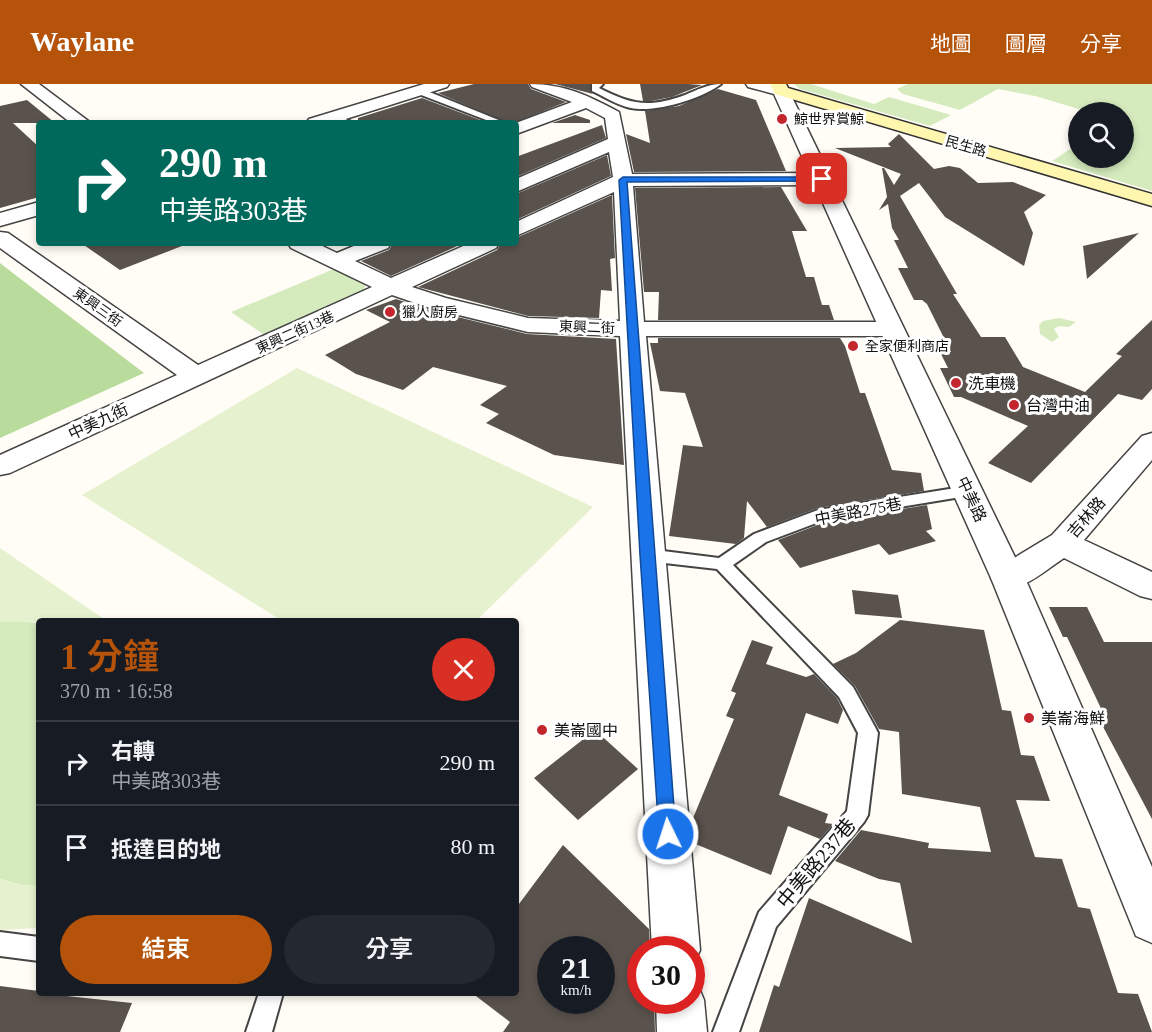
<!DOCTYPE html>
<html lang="zh-TW">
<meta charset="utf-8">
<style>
:root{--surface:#171b24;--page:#242831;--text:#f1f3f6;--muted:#9ea1a6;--line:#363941;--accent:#b45309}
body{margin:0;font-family:"Times New Roman","Noto Sans TC",serif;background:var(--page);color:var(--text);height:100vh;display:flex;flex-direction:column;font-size:22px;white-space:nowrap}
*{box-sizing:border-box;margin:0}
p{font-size:20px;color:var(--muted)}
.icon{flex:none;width:33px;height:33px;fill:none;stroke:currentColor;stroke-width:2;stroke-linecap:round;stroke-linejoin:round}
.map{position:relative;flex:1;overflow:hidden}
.side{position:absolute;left:36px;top:534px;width:483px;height:378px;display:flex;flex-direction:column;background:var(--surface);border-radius:6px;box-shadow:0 3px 9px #0003}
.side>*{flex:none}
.guide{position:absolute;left:36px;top:36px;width:483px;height:126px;border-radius:6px;box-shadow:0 3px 9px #0003;background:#00695c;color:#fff;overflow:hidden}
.fabs{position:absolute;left:1068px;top:18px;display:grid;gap:12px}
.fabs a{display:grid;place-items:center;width:66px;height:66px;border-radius:50%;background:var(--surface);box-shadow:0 3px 9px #0003;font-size:30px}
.speed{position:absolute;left:537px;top:852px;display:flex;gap:12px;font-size:30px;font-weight:700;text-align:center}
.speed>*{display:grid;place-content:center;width:78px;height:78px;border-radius:50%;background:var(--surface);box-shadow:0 3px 9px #0003;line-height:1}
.speed small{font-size:15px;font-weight:400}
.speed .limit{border:9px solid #d22;background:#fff;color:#111}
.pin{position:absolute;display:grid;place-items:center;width:51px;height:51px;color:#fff;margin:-26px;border-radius:12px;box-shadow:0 3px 9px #0006}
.me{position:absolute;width:66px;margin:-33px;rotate:356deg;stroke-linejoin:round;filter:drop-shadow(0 0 4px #0008)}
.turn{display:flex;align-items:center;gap:21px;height:126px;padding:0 24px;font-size:27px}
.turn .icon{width:78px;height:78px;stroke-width:2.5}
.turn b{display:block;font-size:42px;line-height:51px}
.round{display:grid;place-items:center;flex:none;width:63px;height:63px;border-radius:32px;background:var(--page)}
.summary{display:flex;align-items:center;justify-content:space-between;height:102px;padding:0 24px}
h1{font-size:36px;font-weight:600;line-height:45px;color:var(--accent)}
.primary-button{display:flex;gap:12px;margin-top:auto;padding:12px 24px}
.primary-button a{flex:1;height:69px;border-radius:36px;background:var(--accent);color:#fff;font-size:24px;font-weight:600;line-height:69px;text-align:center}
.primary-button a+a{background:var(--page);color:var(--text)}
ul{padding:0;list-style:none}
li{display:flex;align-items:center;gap:18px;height:84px;padding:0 24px;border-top:2px solid var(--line)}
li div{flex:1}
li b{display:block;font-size:22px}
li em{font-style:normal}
header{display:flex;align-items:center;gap:36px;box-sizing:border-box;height:84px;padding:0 30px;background:var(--accent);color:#fff}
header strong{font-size:28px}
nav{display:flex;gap:33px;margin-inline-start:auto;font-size:21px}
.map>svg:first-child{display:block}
</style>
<header>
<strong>Waylane</strong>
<nav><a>地圖</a><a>圖層</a><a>分享</a></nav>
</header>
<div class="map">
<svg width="1152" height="948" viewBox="0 0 1152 948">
<rect width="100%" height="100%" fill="#fffdf5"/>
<path fill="#d5ebbd" d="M794,0H811L874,20L889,13L951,31L930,42L800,5Z
M908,0H1152V107L1052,77L1078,60V74H1124V28H1089L1035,12L998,5L960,26L903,10L897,5Z
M334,185L366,199L363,210L266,252L231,228Z
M1059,234L1076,238L1069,243L1059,242L1054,245L1059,253L1052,258L1040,250L1039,241L1043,237Z
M9,536L39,539V802L21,801L0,795V538Z"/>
<path fill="#b9dc9c" d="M0,179L18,193L144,289L0,354Z"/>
<path fill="#e6f2cf" d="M297,284L593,423L476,537H282L82,411Z
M0,464L107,537L0,538Z
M0,795L21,801L39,802V844L0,846Z"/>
<path fill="#5a524d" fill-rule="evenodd" d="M474,0H528L531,5L566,18L514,39H508L438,9Z
M555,0H590V7L593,10Z
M640,0H688L702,1L672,13L651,17H643Z
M718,5L756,16L786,87L634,88L626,50L650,59L645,27L679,22Z
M422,14L488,39H358V34Z
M27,16L55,39H13L39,63V113L0,124V22Z
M575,31L590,36V39H552Z
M602,41L606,54L516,93V73Z
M899,50L934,85L949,82L960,84L978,99L1013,98L1046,111L1024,128L1033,149L1024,182L945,133L919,99L900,112L957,210H953L981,253H1005L1023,283L1085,308L1122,272L1116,270L1152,236V305L1142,316L1118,310L1031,399L988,379L1028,342L961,313H954L940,284H948L940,268H951L927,220L922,216H914L898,184H908L894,156H899L892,144L888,120L879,126L887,113L882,84H884L894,101L901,90L835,64L891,63L888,60Z
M607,71L611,92L516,136V110Z
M781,103L807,147H792L806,193H814L822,221H829L834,236H658L659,208H644L635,104Z
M612,111L615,174L610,175L612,207L601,206L599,234L528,232L418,203L497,166L501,159H516V154Z
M1139,149L1087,195L1083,162Z
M81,159H182V162L120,186Z
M393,159H464L391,192L361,177L389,166Z
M396,215L429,226L527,250L616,255L624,381L554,371L486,339L499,330L480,321L507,302L433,283L403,306L356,290L325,271L390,238L366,226Z
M658,254H840L845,262L860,309H865L892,386L921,389L924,407L818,424L767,443L747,417L744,454L736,460L669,452L683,361L703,363L685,309L660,307L650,259H658Z
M927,421L932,445L926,447L936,457L889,471L879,460L800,484L778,456L828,437Z
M852,506L898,511L902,534L855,530Z
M1049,523H1087L1104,558H1152V735L1100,637H1107L1067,553H1063Z
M900,536L984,546L1002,626L1011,627L1021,671L1034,672L1050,717L1016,716L1035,773L1062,775L1078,823L1090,825L1118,909L1138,910L1152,948H759L774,901L779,903L809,814L912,859L900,799L879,795L835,777L861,746L929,759L928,764L991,768L980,723L902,710L899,648L879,645L855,602L833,580L856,569Z
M752,556L773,563L766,580L806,593L814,590L837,614L843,626L838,640L806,629L779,711L828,730L825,739L833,740L820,755L788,742L771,791L693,759L691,739L734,635L726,632L736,609L731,607Z
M595,646L638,685L578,736L534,694Z
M563,761L649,845L650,866H640V916H654L655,948H503L510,938L472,909H516V824ZM550,866H602V916H550Z
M0,902L39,907V909L132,919L120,948H0Z"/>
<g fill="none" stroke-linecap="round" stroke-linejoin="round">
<g stroke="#444" stroke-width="4">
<path id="service" d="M592,0H603L599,4C632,21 649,24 685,11C697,6 708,0 721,0C702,15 655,29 631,24C617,21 605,13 592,7Z
M416,5H422L506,39H494L416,9Z
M332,31H338L353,39H342L332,35Z
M968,402L976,407L973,411L827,435L766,458L733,481L853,603L875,643L878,649L868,731L864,738L776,843L739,948H713L759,828L847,727L858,649L839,613L717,485L647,477L641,475L639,471L641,467L647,465L719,474L754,450L818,426Z
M0,848L39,853V877L0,872Z
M259,909H283L272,948H246Z"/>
</g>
<g stroke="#444" stroke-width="3">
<path id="minor" d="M21,0H39L91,39H71Z
M424,0H449L447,3L333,39H306L309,35Z
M530,0C565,0 589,12 619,28L632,90L822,89L829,91L832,95L829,99L822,101L633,102L644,238H891L900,240L903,245L900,250L891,252H646L700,866L692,883V866H652L620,252L528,248L430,224L392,211L10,389L0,391V371L177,291L0,164V148L8,149L198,281L372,203L291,164L288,159H316L337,169L361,159H391L388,164L355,177L391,194L470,159H499L496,164L412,203L446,214L528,234L620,237L614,108L516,152V138L613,93L609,68L516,108V95L608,55L605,34L586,24L516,50V39L572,18L532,3Z
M39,118V131L0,142V129Z
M1152,349V376L1084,456L1152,488V515L1140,512L1064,474C1044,487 1021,510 996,503L991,494L996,485L1052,451L1142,352Z
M692,896L697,899L704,916L707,948H657L656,916H692Z"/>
</g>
<g stroke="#444" stroke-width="3">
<path id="tertiary" d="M746,0H773L787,4L789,7L1025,494L1152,783V859L1136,852L991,494L774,10L748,3Z"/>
</g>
<g stroke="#333" stroke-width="3">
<path id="secondary" d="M770,0H786L788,4L1152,110V122L775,10Z"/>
</g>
<use href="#service" fill="#fff" fill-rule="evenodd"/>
<use href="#minor" fill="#fff" fill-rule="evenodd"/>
<use href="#tertiary" fill="#fff" fill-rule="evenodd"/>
<use href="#secondary" fill="#fff6b0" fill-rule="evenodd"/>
</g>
<path fill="#1a73e8" stroke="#114b97" stroke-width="1.5" d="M623,93H822L826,95L822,97L627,98L676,750L674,755L668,758L661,755L659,750L640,471L619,96Z"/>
<g fill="#c4262e" stroke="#fff" stroke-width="2">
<circle cx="782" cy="35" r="6"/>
<circle cx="390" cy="228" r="6"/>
<circle cx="853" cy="262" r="6"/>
<circle cx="956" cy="299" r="6"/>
<circle cx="1014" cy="321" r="6"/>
<circle cx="1029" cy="634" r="6"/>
<circle cx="542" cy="646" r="6"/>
</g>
<g text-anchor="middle" stroke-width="6" stroke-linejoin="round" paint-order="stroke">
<g font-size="14" fill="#111" stroke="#fff" text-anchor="start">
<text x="794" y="40">鯨世界賞鯨</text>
<text x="402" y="233">獵人廚房</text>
<text x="865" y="267">全家便利商店</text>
</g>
<g font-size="14" fill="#111" stroke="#fff">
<text transform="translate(966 62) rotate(16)" y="5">民生路</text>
<text transform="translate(98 223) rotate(35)" y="5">東興三街</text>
<text transform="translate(587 243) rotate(2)" y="5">東興二街</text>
<text transform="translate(295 248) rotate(-24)" y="5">東興二街13巷</text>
</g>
<g font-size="16" fill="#111" stroke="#fff" text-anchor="start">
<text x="968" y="305">洗車機</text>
<text x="1026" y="327">台灣中油</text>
<text x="1041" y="640">美崙海鮮</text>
<text x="554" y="652">美崙國中</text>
</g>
<g font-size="16" fill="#111" stroke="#fff">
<text transform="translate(98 337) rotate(-25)" y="6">中美九街</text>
<text transform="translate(972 415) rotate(65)" y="6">中美路</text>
<text transform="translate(858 427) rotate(-11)" y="6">中美路275巷</text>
<text transform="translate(1086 433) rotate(-49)" y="6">吉林路</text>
</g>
<g font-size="20" fill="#111" stroke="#fff">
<text transform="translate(816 779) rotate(-50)" y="7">中美路237巷</text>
</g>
</g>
</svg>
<div class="fabs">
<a><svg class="icon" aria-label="search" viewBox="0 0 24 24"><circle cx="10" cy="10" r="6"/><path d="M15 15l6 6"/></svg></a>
</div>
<div class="speed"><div>21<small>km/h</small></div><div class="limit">30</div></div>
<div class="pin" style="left:822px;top:95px;background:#d93025"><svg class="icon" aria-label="arrive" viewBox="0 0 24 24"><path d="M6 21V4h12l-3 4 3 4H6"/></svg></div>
<svg class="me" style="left:668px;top:750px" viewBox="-20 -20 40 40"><circle r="17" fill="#1a73e8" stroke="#fff" stroke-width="3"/><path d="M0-11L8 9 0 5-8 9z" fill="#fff"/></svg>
<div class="guide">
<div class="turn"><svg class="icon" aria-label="right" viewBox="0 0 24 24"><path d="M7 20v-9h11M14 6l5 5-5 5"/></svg><div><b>290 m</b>中美路303巷</div></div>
</div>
<section class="side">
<div class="summary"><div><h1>1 分鐘</h1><p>370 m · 16:58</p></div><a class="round" style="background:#d93025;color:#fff"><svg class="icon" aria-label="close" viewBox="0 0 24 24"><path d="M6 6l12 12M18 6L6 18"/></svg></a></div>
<ul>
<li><svg class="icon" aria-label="right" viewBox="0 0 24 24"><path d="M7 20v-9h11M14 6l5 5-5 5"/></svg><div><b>右轉</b><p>中美路303巷</p></div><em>290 m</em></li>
<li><svg class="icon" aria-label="arrive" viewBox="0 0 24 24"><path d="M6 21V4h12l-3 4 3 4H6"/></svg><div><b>抵達目的地</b></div><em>80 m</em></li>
</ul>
<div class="primary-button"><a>結束</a><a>分享</a></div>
</section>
</div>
